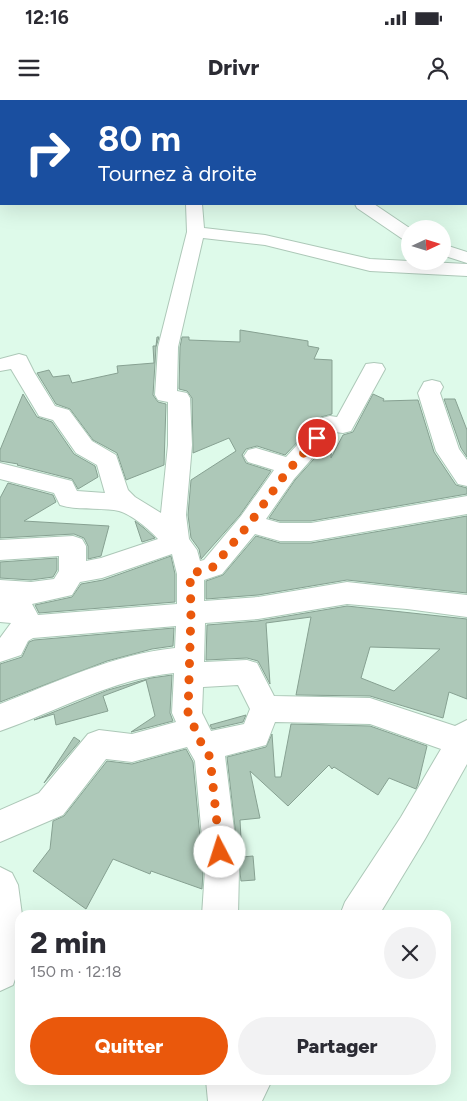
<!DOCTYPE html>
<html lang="fr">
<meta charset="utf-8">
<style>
:root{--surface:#fff;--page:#f2f2f3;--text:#2b2b33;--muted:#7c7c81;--accent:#ea580c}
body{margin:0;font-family:Figtree,sans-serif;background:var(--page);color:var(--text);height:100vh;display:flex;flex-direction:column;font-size:19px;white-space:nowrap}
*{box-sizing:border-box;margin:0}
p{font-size:16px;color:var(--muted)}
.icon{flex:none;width:28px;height:28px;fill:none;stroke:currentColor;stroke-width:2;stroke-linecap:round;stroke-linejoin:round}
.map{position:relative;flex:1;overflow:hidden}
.drawer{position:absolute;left:15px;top:810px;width:436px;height:175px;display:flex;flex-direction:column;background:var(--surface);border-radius:15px;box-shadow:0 5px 20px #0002}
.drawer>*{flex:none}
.guide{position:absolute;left:0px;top:0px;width:468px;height:105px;box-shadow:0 5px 20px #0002;background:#1a4fa0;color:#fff;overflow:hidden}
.needle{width:32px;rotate:86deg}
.fabs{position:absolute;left:401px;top:120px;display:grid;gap:10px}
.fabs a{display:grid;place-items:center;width:50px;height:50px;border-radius:50%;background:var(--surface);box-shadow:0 5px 20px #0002;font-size:25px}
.pin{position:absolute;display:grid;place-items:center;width:42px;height:42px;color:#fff;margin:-21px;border:2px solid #fff;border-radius:50%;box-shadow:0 1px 5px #0007}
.me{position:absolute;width:55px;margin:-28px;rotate:355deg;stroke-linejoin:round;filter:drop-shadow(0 0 4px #0008)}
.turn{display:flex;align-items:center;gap:18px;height:105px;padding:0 15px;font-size:22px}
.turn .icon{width:65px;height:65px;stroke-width:2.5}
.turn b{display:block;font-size:35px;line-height:42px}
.round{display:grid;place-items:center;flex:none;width:52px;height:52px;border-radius:26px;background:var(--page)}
.overview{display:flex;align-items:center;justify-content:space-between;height:85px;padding:0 15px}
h1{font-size:30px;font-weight:800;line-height:38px}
.button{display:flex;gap:10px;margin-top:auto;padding:10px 15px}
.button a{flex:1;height:58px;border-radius:30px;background:var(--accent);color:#fff;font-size:20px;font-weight:800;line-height:58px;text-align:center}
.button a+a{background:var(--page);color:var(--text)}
.status{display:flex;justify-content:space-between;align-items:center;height:35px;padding:0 25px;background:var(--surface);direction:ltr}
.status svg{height:14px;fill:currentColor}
header{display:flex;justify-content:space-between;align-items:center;height:65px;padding:0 15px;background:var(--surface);font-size:22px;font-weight:800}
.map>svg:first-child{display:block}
</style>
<div class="status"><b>12:16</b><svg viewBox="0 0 49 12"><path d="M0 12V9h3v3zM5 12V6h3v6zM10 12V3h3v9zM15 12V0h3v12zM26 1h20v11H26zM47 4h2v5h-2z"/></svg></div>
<header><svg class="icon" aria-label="menu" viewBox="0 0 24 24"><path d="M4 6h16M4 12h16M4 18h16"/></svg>Drivr<svg class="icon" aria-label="person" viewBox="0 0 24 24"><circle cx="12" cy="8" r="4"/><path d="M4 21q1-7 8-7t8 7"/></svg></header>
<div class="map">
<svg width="467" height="1001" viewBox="0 0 467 1001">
<rect width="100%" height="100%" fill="#defaea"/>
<path fill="#adc8b8" stroke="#87a192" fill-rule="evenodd" d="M240,230L308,241V246L319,248L314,259L332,260V314L321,317L285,355L257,346L246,349L242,355L246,363L271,371L240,415L201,459L199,449L191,438L188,415L191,380L236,351L229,338L193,353L192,298L187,291L179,289L180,247L182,237H189V240L240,242Z
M157,237H159L156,247L153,295L158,302L166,304L164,365L126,380L117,353L93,340L70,309L56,304L37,273L49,270L53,277L69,275L72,283L118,273L117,266L154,263L153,246H156Z
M23,294L37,317L52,322L74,354L95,366L98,377L78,389L72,379L17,365L18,364L0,361V350Z
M373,294L384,299L383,301L418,300L434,352L456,385L467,388V394L311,421H280L269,418L295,380L332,339L331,358L343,335L353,332Z
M444,299H455L467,330V357L461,348Z
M8,383L53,395L56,402L24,421L109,426L101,456L88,459V446L84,438L74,434L0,438V398Z
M467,416V493L347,480L258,495L206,499V481L223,475L256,436L280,443H311Z
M135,421L144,428L155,438L142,442Z
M171,456L175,474V502L39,513L35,505L72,497L81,484L103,480Z
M57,458V470L53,477L31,480L0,478V462Z
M347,506L467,519V599L449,592L443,618L370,596L296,595L311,517L266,523L270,584L258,561L247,558L206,560L207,525L258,521ZM370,547L440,549L394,591L361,578Z
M174,528L173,546L152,549L107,561L0,602V564L22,557L29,542L34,540Z
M172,575L170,613L173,621L131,632L155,616L146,580L103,596L108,611L56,625L54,614L34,620L108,590L151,578Z
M246,615L243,622L212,629L210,625Z
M291,624L370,626L427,646L418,684L416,689L389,678L378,695L334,667L332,669L329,665L288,706L250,671L260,718L240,720L242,757L253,756L255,780L241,781L227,657L266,647L272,634L275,677H281Z
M74,637L80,641L44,683L67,648Z
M186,649L193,662L203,770L202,789L151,771L150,774L113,759L86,809L33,771L50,749L53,721L64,716L107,661L132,664Z"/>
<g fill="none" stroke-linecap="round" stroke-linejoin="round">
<g stroke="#adc8b8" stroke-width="2">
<path id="minor" d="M178,0H192V1H178Z
M198,0H213L214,1H199Z
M186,104H202L204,128L265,135L370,159L467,164V176L370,171L265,145L203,138L178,247L177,291L187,293L190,298L192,345L186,415L189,439L197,450L200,461L204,460L241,416L274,370L248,362L244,356L248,350L256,348L286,357L322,318L330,316L337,317L366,264L374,263L382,264L385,269L351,331L343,333L335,332L294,379L266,419L280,423H311L467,396V414L311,441H280L255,434L222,474L204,480V501L258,497L347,482L467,495V517L407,509L347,504L258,519L205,523L204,562L247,560L257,563L274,596L370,598L455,626L467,620V664L425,739L379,815H340L345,802L401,717L441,649L370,624L275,622L266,645L225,656L239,770L238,815H202L205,770L195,661L187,647L132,662L106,659L63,715L0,742V710L39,693L88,634L99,630L132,634L176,622L172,613L174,573C112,579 58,611 0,631V604C57,582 114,554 175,548L176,526L33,538L28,541L21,555L0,562V538L11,523L0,522V480L31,482L54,479L59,471V456L0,460V440L73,436L82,439L86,446V461L101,458L158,439C150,430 131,414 119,411C100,407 79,411 60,405L54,393L0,379V363L72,381L77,391L105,393L97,365L76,353L53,320L39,316L11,269L0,271V259L19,254L26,256L34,272L55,306L69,310L92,341L116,355L128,390L135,397L161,413L168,345V302L158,300L155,295L158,247L187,132ZM172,454L177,474V504L38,515L32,504L72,495L80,482L102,478ZM238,585L250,609L244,624L211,631L202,613L203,587Z
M355,104H374L411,129L410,141L404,140L357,108Z
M442,144L467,152V163L442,155Z
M432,280L440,282L443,287L440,293L459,349L467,360V386L458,384L436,351L418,293L424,282Z
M0,767L12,773L18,785L22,815H20V864L13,885L0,891Z
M206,980H272L262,1001H208Z"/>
</g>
<use href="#minor" fill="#fff" fill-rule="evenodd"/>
</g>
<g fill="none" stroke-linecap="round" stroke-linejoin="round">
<path stroke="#ea580c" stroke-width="9" stroke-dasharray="0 16.2" d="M220,752L210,657L203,647L188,613L191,512L190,474L213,467L250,423L286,373L317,338"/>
</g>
</svg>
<div class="fabs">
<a><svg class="needle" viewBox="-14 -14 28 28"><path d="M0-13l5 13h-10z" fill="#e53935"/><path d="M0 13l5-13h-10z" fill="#7c7c81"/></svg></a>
</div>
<div class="pin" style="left:317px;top:338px;background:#d93025"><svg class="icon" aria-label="arrive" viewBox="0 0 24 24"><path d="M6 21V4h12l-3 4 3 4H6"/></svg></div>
<svg class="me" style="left:220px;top:752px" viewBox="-20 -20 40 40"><circle r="19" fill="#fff"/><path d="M0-13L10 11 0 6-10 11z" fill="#ea580c"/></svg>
<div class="guide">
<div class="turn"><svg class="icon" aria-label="right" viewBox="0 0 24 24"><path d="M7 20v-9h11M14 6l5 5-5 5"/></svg><div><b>80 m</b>Tournez à droite</div></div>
</div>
<section class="drawer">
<div class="overview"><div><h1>2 min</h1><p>150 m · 12:18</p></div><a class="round"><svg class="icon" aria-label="close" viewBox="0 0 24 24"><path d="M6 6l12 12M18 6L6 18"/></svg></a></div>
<div class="button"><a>Quitter</a><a>Partager</a></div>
</section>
</div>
